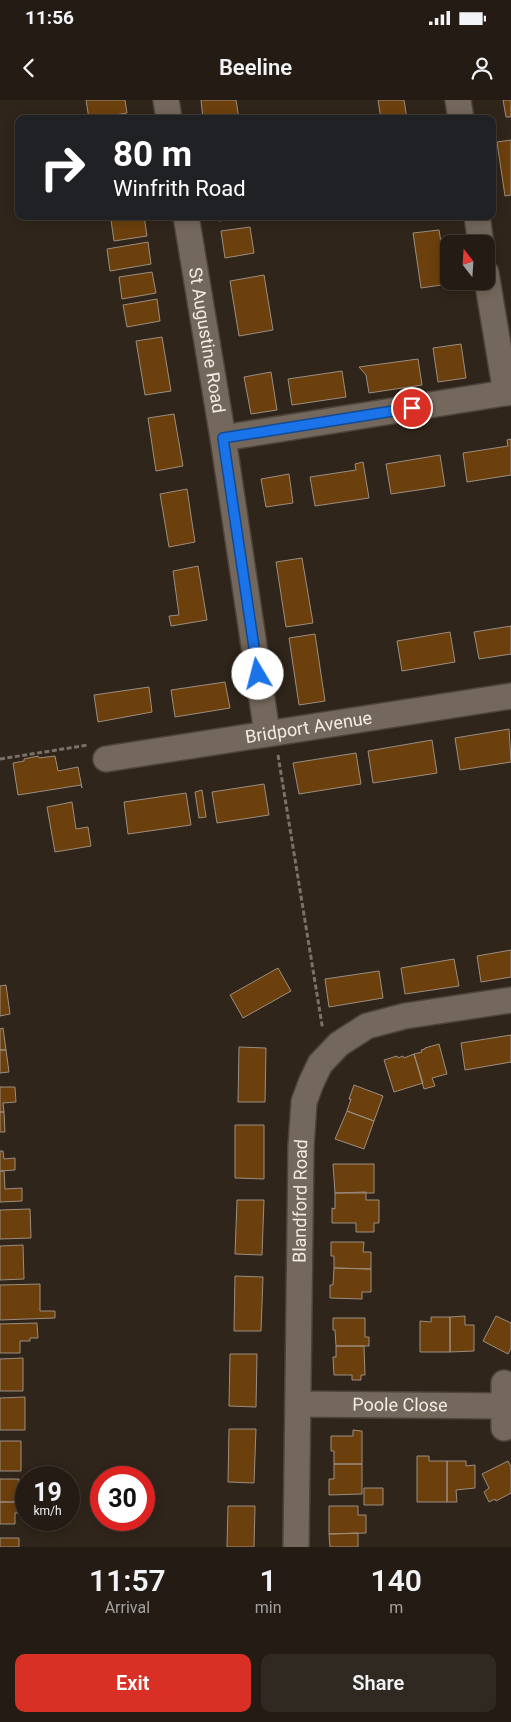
<!DOCTYPE html>
<style>
:root{--surface:#241c14;--page:#302922;--text:#f1f3f6;--muted:#a3a1a0;--line:#413a34;--accent:#d93025}
body{margin:0;font-family:Roboto,sans-serif;background:var(--page);color:var(--text);height:100vh;display:flex;flex-direction:column;font-size:19px;white-space:nowrap}
*{box-sizing:border-box;margin:0}
p{font-size:16px;color:var(--muted)}
.icon{flex:none;width:28px;height:28px;fill:none;stroke:currentColor;stroke-width:2;stroke-linecap:round;stroke-linejoin:round}
.map{position:relative;height:1447px;overflow:hidden}
.sheet{display:flex;flex-direction:column;background:var(--surface);flex:1}
.sheet>*{flex:none}
.hud{position:absolute;left:15px;top:15px;width:481px;height:105px;border-radius:10px;box-shadow:0 2px 12px #0003,0 0 0 1px var(--line);background:#202124;color:#fff;overflow:hidden}
.needle{width:32px;rotate:343deg}
.controls{position:absolute;left:440px;top:135px;display:grid;gap:10px}
.controls a{display:grid;place-items:center;width:55px;height:55px;border-radius:10px;background:var(--surface);box-shadow:0 2px 12px #0003,0 0 0 1px var(--line);font-size:25px}
.speed{position:absolute;left:15px;top:1366px;display:flex;gap:10px;font-size:25px;font-weight:700;text-align:center}
.speed>*{display:grid;place-content:center;width:65px;height:65px;border-radius:50%;background:var(--surface);box-shadow:0 2px 12px #0003,0 0 0 1px var(--line);line-height:1}
.speed small{font-size:12px;font-weight:400}
.speed .limit{border:8px solid #d22;background:#fff;color:#111}
.pin{position:absolute;display:grid;place-items:center;width:42px;height:42px;color:#fff;margin:-21px;border:2px solid #fff;border-radius:50%;box-shadow:0 1px 5px #0007}
.me{position:absolute;width:55px;margin:-28px;rotate:352deg;stroke-linejoin:round;filter:drop-shadow(0 0 4px #0008)}
.turn{display:flex;align-items:center;gap:18px;height:105px;padding:0 15px;font-size:22px}
.turn .icon{width:65px;height:65px;stroke-width:2.5}
.turn b{display:block;font-size:35px;line-height:42px}
.eta{display:flex;justify-content:space-evenly;align-items:center;height:85px;text-align:center}
.eta b{font-size:30px;font-weight:600;line-height:35px}
.action{display:flex;gap:10px;margin-top:auto;padding:10px 15px}
.action a{flex:1;height:58px;border-radius:10px;background:var(--accent);color:#fff;font-size:20px;font-weight:600;line-height:58px;text-align:center}
.action a+a{background:var(--page);color:var(--text)}
.status{display:flex;justify-content:space-between;align-items:center;height:35px;padding:0 25px;background:var(--surface);direction:ltr}
.status svg{height:14px;fill:currentColor}
header{display:flex;justify-content:space-between;align-items:center;height:65px;padding:0 15px;background:var(--surface);font-size:22px;font-weight:600}
.map>svg:first-child{display:block}
</style>
<div class="status"><b>11:56</b><svg viewBox="0 0 49 12"><path d="M0 12V9h3v3zM5 12V6h3v6zM10 12V3h3v9zM15 12V0h3v12zM26 1h20v11H26zM47 4h2v5h-2z"/></svg></div>
<header><svg class="icon" aria-label="back" viewBox="0 0 24 24"><path d="M15 5l-7 7 7 7"/></svg>Beeline<svg class="icon" aria-label="person" viewBox="0 0 24 24"><circle cx="12" cy="8" r="4"/><path d="M4 21q1-7 8-7t8 7"/></svg></header>
<div class="map">
<svg width="511" height="1447" viewBox="0 0 511 1447">
<rect width="100%" height="100%" fill="#30251a"/>
<path fill="#6c400d" stroke="#9b8d80" d="M86,0H125L127,13L89,19Z
M201,0H236L239,19H203Z
M378,0H404L407,19H381Z
M503,0H511V17H506Z
M511,40V95L505,96L497,42Z
M133,116H144L147,136L114,141L111,120Z
M218,116H253L219,121Z
M250,127L254,153L225,158L221,131Z
M439,130L448,184L421,188L413,133Z
M148,142L151,164L110,171L107,149Z
M152,172L156,193L122,199L119,177Z
M264,175L273,230L239,236L230,181Z
M157,199L160,221L127,227L123,205Z
M162,237L171,291L145,295L136,241Z
M461,244L466,278L438,282L433,248Z
M418,259L422,285L369,293L366,275L359,267Z
M342,271L346,297L292,305L288,279Z
M271,272L277,310L251,314L244,277Z
M174,314L183,366L156,371L148,318Z
M511,339V375L467,382L463,353L508,346L507,340Z
M440,355L445,386L391,394L386,364Z
M363,362L369,398L315,406L310,377L356,370L355,364Z
M289,374L293,403L266,407L261,379Z
M187,389L195,442L169,447L160,394Z
M302,458L313,523L286,527L276,462Z
M198,466L207,520L171,526L169,516L179,515L173,471Z
M511,526V554L479,559L474,532Z
M450,532L455,562L402,571L397,541Z
M315,534L325,601L299,605L289,538Z
M225,582L230,608L175,617L171,590Z
M149,587L152,612L98,622L94,595Z
M509,629L511,662L460,670L455,638Z
M432,640L437,673L373,683L368,651Z
M356,653L361,684L299,694L293,663Z
M38,656L39,658L55,656L58,671L78,667L82,688L81,685L18,695L13,663L24,661V659Z
M264,684L269,715L217,723L212,692Z
M202,690L206,717L199,718L195,692Z
M186,693L191,725L128,734L124,702Z
M72,702L76,729L88,727L91,746L55,752L47,707Z
M511,850V877L481,882L477,856Z
M454,859L459,886L405,894L401,868Z
M278,868L291,891L243,918L230,895Z
M379,871L383,898L329,907L325,879Z
M6,885L10,914L0,916V886Z
M3,928L6,950H0V929Z
M511,935V962L465,970L461,943Z
M439,944L447,974L432,978L435,986L424,989L414,954L422,952L421,950L425,949V948Z
M239,947L266,948L265,1002H238Z
M0,950H6L9,972L0,973Z
M414,954L423,983L394,992L384,960L397,956L398,958L403,956L404,958Z
M354,985L383,996L374,1021L347,1011L351,999H349Z
M0,987H15L16,1002L3,1003L4,1012H0Z
M347,1011L374,1021L364,1049L335,1039Z
M0,1012H4L5,1032H0Z
M235,1025H264V1079L235,1078Z
M0,1051H3L4,1059L15,1058V1070L0,1071Z
M333,1064H374V1093H335Z
M0,1071H4L5,1089L22,1088V1101L0,1102Z
M366,1092V1100H379V1123H374V1132H356V1123H332V1108L335,1109V1093Z
M237,1100H264L262,1155L235,1154Z
M30,1109L31,1138L0,1139V1110Z
M331,1142H364L363,1152H371V1169L334,1168V1156H331Z
M23,1145L24,1179L0,1180V1146Z
M334,1168L371,1169V1192H362V1199L330,1198V1185H333Z
M235,1176L263,1177L261,1231H234Z
M40,1184V1211H55V1218L0,1220V1185Z
M465,1216V1225H474V1251L450,1252V1217Z
M496,1216L511,1223V1248L508,1254L483,1241Z
M431,1217H450V1252H420V1221L431,1222Z
M333,1218H365V1237H369V1246H336L335,1230H333Z
M37,1223L38,1238H30V1241H20V1253H0V1224Z
M336,1246H364L365,1275H361V1280H352V1275H334L333,1257H336Z
M230,1254H257L256,1307L229,1306Z
M23,1258V1291H0V1259Z
M25,1297V1330H0V1298Z
M229,1329H256L254,1383L228,1382Z
M353,1330L362,1331V1364H334V1351H331V1336H353Z
M0,1341H21V1371H0Z
M417,1356H429V1361H447V1402H417Z
M447,1361H466V1366L475,1365V1388L456,1390L457,1402H447Z
M508,1361L511,1367V1393L496,1401L495,1399L489,1402L484,1392L489,1388L482,1374Z
M334,1364H362V1394L329,1395V1379H334Z
M0,1379H19V1402H0Z
M364,1388H383V1405H364Z
M0,1402H19V1413H15V1424H0Z
M228,1406H255L254,1447H227Z
M329,1406H358V1415H366V1433L329,1434Z
M358,1433V1447H330L329,1434Z
M0,1438H19V1447H0Z"/>
<g fill="none" stroke-linecap="round" stroke-linejoin="round">
<g stroke="#4d433b" stroke-width="28">
<g id="minor">
<path d="M166,0L169,19"/>
<path d="M458,0L461,19"/>
<path id="s1" d="M186,116L223,338L267,633"/>
<path d="M477,116L481,144"/>
<path d="M486,173L506,293"/>
<path d="M223,338L511,292"/>
<path id="s2" d="M106,659L511,596"/>
<path d="M504,1283V1328"/>
<path id="s3" d="M298,1304L503,1306"/>
<path id="s4" d="M296,1447L301,1046L304,1002L311,983L320,964L339,944L367,926L405,916L511,900"/>
</g>
</g>
<path stroke="#7b7168" stroke-width="3" stroke-dasharray="5 2.5" stroke-linecap="butt" d="M278,655L322,925L324,927
M0,659L88,645"/>
<use href="#minor" stroke="#74675b" stroke-width="25"/>
</g>
<g fill="none" stroke-linecap="round" stroke-linejoin="round">
<g stroke="#114b97" stroke-width="12">
<path id="route" d="M258,574L223,338L412,308"/>
</g>
<use href="#route" stroke="#1a73e8" stroke-width="9"/>
</g>
<g text-anchor="middle" stroke-width="5" stroke-linejoin="round" paint-order="stroke">
<g font-size="18" fill="#f3ebe4" stroke="#140f0b">
<text dy="6" stroke="none"><textPath href="#s1" startOffset="126">St Augustine Road</textPath></text>
<text dy="6" stroke="none"><textPath href="#s2" startOffset="205">Bridport Avenue</textPath></text>
<text dy="6" stroke="none"><textPath href="#s4" startOffset="346">Blandford Road</textPath></text>
<text dy="6" stroke="none"><textPath href="#s3" startOffset="102">Poole Close</textPath></text>
</g>
</g>
</svg>
<div class="controls">
<a><svg class="needle" viewBox="-14 -14 28 28"><path d="M0-13l5 13h-10z" fill="#e53935"/><path d="M0 13l5-13h-10z" fill="#a3a1a0"/></svg></a>
</div>
<div class="speed"><div>19<small>km/h</small></div><div class="limit">30</div></div>
<div class="pin" style="left:412px;top:308px;background:#d93025"><svg class="icon" aria-label="arrive" viewBox="0 0 24 24"><path d="M6 21V4h12l-3 4 3 4H6"/></svg></div>
<svg class="me" style="left:258px;top:574px" viewBox="-20 -20 40 40"><circle r="19" fill="#fff"/><path d="M0-13L10 11 0 6-10 11z" fill="#1a73e8"/></svg>
<div class="hud">
<div class="turn"><svg class="icon" aria-label="right" viewBox="0 0 24 24"><path d="M7 20v-9h11M14 6l5 5-5 5"/></svg><div><b>80 m</b>Winfrith Road</div></div>
</div>
</div>
<section class="sheet">
<div class="eta">
<div><b>11:57</b><p>Arrival</p></div>
<div><b>1</b><p>min</p></div>
<div><b>140</b><p>m</p></div>
</div>
<div class="action"><a>Exit</a><a>Share</a></div>
</section>
